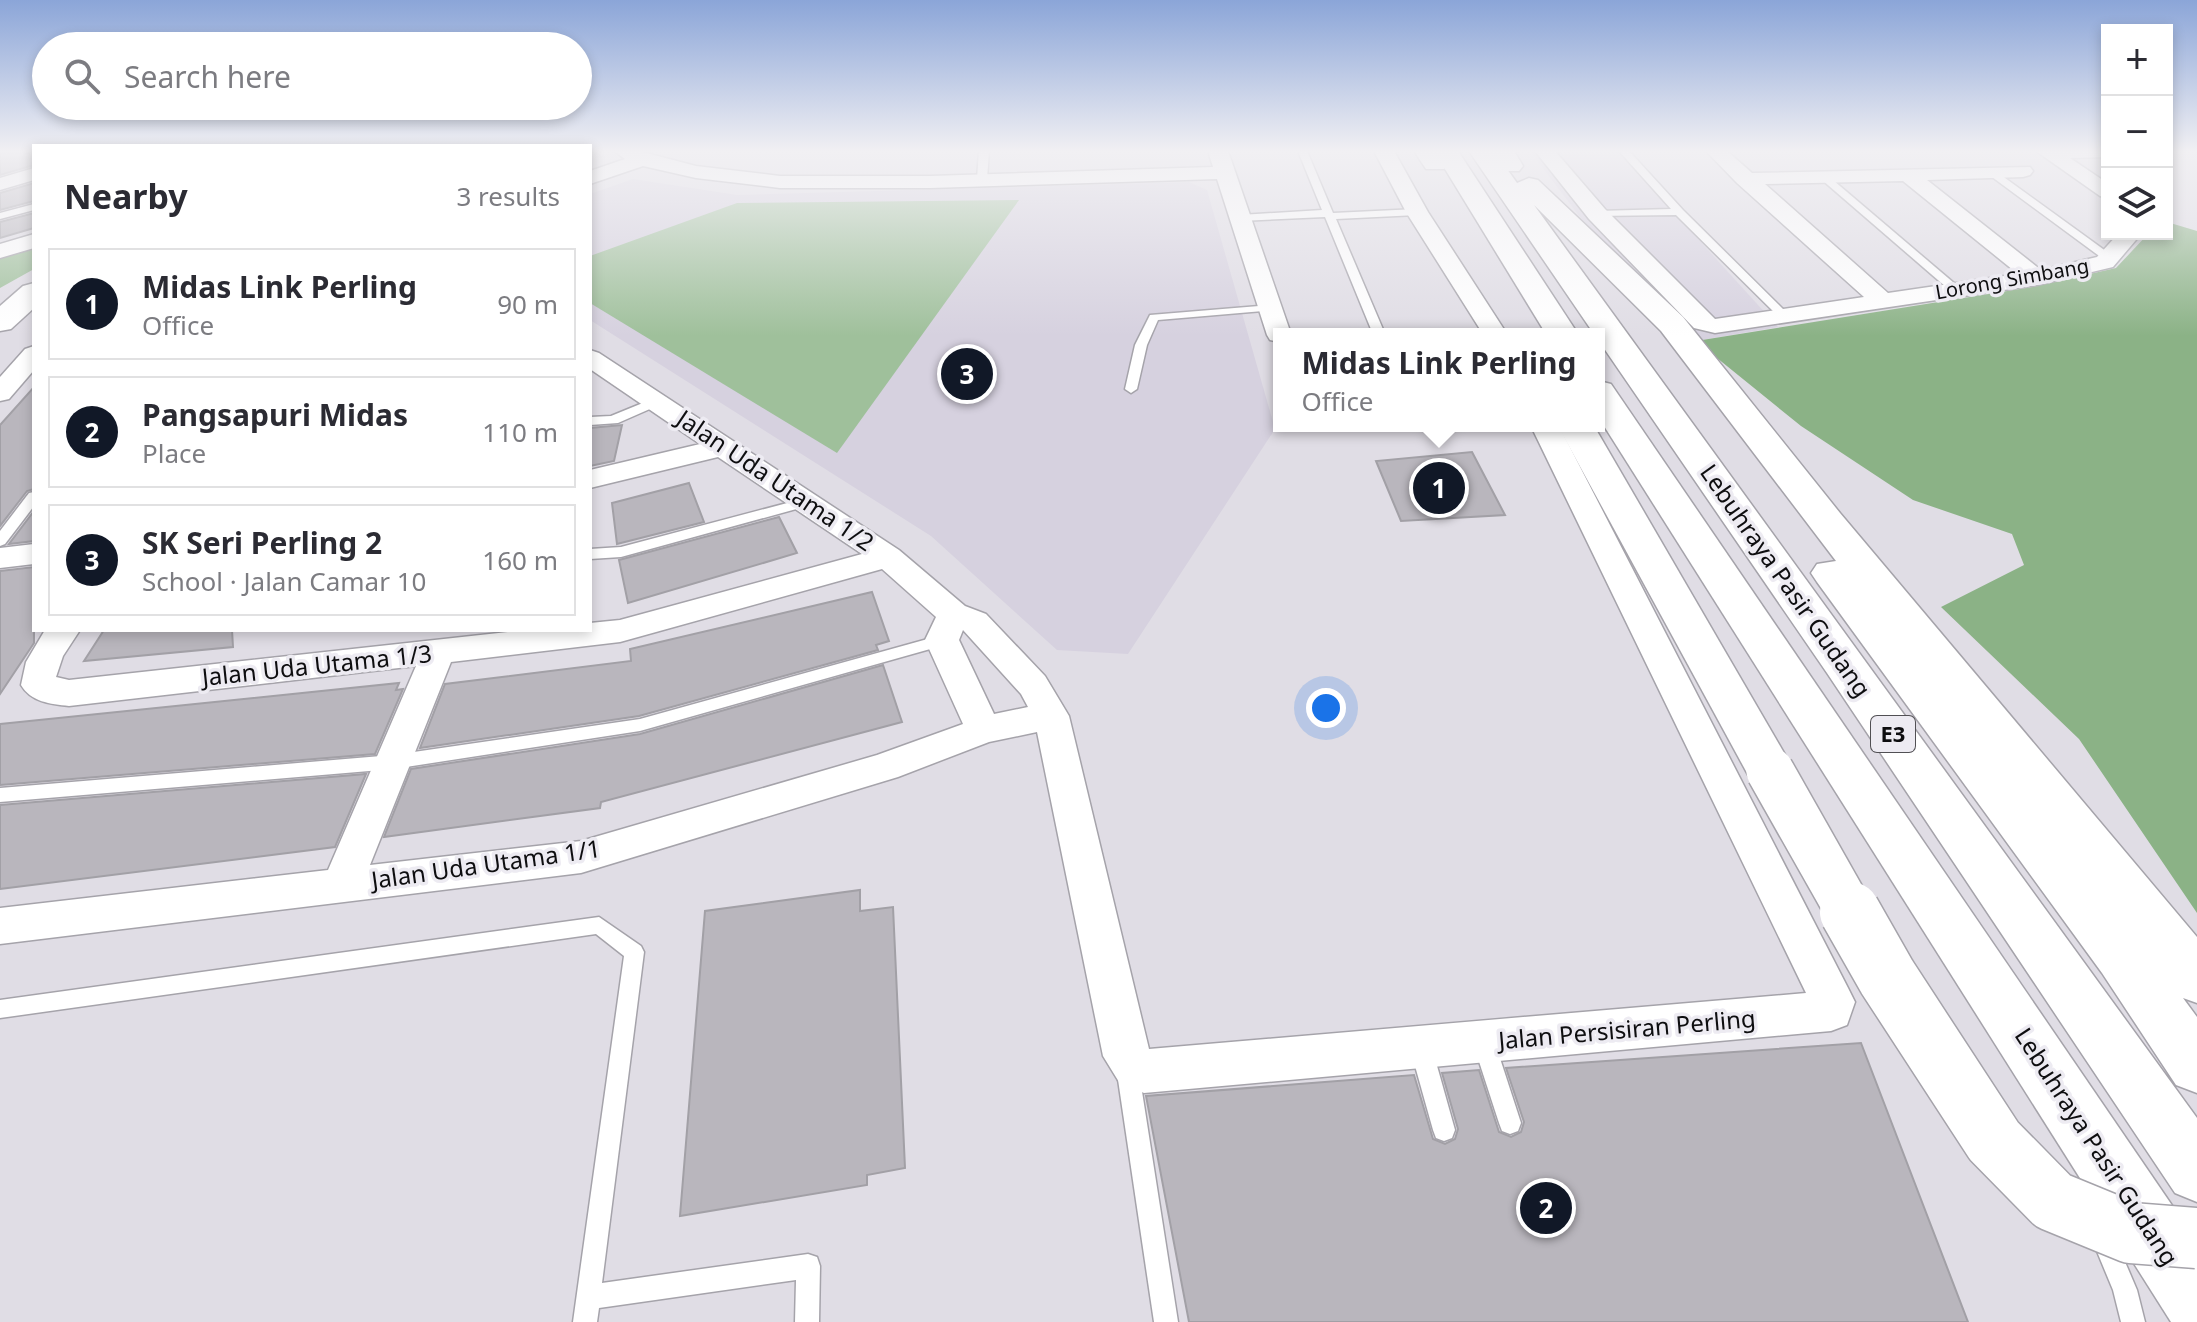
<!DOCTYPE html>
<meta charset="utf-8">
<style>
:root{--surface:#fff;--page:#f7f7f7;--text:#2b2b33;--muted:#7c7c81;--line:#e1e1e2;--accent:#111827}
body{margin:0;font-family:"Noto Sans",sans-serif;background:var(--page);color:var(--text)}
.controls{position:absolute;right:24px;top:24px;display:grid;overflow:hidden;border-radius:0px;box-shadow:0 4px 12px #0003}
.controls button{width:72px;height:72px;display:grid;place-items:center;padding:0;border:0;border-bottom:2px solid var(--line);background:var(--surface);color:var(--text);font:40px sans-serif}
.you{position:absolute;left:1326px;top:708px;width:28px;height:28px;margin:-20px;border:6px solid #fff;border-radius:50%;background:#1a73e8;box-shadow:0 0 0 12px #1a73e833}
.badge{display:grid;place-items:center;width:52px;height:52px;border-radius:50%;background:var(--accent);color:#fff;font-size:26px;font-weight:700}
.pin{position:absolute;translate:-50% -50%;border:4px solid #fff;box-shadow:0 2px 8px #0006}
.popup{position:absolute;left:1273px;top:328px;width:332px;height:104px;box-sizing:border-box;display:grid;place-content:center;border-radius:0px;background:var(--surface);filter:drop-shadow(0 2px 6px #0005);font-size:26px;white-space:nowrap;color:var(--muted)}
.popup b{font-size:30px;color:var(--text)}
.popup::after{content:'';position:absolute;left:50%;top:100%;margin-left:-16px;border:16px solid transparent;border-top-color:var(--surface)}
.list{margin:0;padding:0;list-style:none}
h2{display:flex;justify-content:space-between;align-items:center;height:104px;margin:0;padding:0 32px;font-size:34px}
h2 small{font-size:26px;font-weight:400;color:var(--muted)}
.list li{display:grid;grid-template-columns:52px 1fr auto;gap:24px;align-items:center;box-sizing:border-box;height:112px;margin:0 16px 16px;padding:0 16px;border:2px solid var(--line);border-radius:0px}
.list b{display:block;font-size:30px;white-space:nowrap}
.list p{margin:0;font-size:26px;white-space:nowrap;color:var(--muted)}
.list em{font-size:26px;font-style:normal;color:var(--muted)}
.icon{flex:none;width:44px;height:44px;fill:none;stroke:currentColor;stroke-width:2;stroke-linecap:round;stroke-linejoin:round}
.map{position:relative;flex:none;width:2197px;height:1322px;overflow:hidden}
.search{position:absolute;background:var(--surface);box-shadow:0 4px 12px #0003;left:32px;top:32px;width:560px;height:88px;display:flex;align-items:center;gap:20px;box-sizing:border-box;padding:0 28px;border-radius:44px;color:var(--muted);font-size:30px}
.panel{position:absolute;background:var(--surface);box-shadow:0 4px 12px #0003;left:32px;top:144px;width:560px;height:488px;border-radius:0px}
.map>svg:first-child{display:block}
.built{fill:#d6d1df}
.green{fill:#9fc09b}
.forest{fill:#8bb286}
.building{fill:#b9b6bd;stroke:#a2a0a6;stroke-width:2}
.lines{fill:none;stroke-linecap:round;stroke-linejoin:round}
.lane-casing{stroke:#a5a3aa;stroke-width:3}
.street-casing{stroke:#a5a3aa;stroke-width:3}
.secondary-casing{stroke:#a5a3aa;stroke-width:3}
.highway-casing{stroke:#a5a3aa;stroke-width:3}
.lane{fill:#fff;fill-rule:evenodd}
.street{fill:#fff;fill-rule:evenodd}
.secondary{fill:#fff;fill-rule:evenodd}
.highway{fill:#fff;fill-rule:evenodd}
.highway-bridge-far1-casing{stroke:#a5a3aa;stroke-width:50;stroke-linecap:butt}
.highway-bridge-casing{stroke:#a5a3aa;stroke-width:63;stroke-linecap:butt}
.highway-bridge-far1{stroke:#fff;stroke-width:47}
.highway-bridge{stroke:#fff;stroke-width:60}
.labels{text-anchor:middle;stroke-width:7;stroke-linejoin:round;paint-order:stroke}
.far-street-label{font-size:20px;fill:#0e0e10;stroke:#edebf2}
.shield{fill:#edebf2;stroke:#515054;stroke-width:2}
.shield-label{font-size:22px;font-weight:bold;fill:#0e0e10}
.street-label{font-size:24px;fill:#0e0e10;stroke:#edebf2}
</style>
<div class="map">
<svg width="2197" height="1322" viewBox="0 0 2197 1322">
<rect width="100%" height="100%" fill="#e0dde5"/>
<!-- built -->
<g class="built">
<polygon points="1530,151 1618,151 1778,327 1696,341 1580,217"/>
<polygon points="633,179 737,195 1189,182 1207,190 1275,429 1128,654 1057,650 931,536 590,320 590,194"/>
</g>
<!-- green -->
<g class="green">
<polygon points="1019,200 837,453 590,303 590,256 737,203"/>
<polygon points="34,245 34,269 0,288 0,255"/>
</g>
<!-- forest -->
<polygon class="forest" points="2167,222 2197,231 2197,913 2079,739 1941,607 2024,565 2012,534 1913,500 1801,426 1696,341 2032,287 2116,268 2148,234 2167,234"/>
<!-- building -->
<g class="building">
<polygon points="0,151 34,151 34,165 0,175"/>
<polygon points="34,183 34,201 0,210 0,193"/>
<polygon points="34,213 34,228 0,238 0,222"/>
<polygon points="34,387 34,489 27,491 0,526 0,425"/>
<polygon points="622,425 614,461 590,466 590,428"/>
<polygon points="1472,452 1505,515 1401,521 1376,461"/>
<polygon points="689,483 704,522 617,544 612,503"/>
<polygon points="34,511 34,541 9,544"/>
<polygon points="779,517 797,553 628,603 619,560"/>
<polygon points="34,567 34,643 0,694 0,571"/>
<polygon points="872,592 889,641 876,645 878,650 639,716 420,748 445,684 631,661 630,649"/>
<polygon points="104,630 232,630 233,647 84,661"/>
<polygon points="883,665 902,722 601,802 600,808 384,837 411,769 640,734"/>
<polygon points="399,683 396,690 403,689 375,754 0,785 0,724"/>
<polygon points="366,774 335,847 0,889 0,805"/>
<polygon points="860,890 860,911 893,907 905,1168 867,1175 867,1185 680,1216 705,911"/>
<polygon points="1861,1043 1968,1322 1189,1322 1146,1096 1414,1075 1433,1139 1445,1144 1455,1139 1458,1129 1442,1073 1479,1070 1499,1132 1511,1137 1521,1132 1524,1122 1506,1068"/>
</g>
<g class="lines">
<!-- lane casing -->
<g class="lane-casing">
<g id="lane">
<polygon points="979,151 989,151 987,179 982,182 977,179"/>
<polygon points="1298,151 1307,151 1333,213 1417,209 1422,212 1417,215 1336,219 1385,334 1373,334 1325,217 1240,221 1235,218 1240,215 1322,210"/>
<polygon points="1619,151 1629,151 1683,210 1787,313 1787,317 1779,317 1676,215 1593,216 1593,212 1597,211 1671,209"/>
<polygon points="1988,170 1994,170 2114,257 2114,261 2106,261 1988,174"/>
<polygon points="1821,175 1827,175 1961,289 1961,293 1953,293 1821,179"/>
<polygon points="34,204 34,210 0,219 0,213"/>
<polygon points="1271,305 1277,308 1275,310 1158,320 1147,345 1137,389 1131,393 1125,389 1135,345 1150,315"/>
<polygon points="655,398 661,402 659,405 618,423 590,425 590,417 611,416"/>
<polygon points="34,492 34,506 5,544 0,546 0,531 29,493"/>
<polygon points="806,498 811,499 813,502 811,505 621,557 590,559 590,549 621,547"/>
<polygon points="942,635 950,640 948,644 640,731 393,769 0,802 0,788 393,755 640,719"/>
<polygon points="599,917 641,946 644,952 602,1283 808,1254 817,1257 820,1266 819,1322 795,1322 796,1280 599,1308 597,1322 573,1322 624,956 596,934 0,1018 0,1000"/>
<polygon points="1484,1033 1491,1036 1495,1043 1521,1123 1518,1131 1510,1134 1502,1131 1499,1123 1473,1043 1477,1036"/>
<polygon points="1421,1038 1428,1041 1432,1048 1455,1130 1452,1138 1444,1141 1436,1138 1433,1130 1410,1048 1414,1041"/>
<polygon points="1127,1056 1135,1059 1138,1066 1178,1322 1154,1322 1116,1066 1119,1059"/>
<polygon points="2103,1225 2111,1229 2137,1290 2145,1322 2121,1322 2113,1290 2091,1237 2095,1229"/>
</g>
</g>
<!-- street casing -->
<g class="street-casing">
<g id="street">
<polygon points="614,151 639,151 696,166 780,176 930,176 1213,167 1208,151 1228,151 1291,334 1279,334 1279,342 1270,340 1267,335 1217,179 930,188 780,188 696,178 643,166 590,184 590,171 625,159"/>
<polygon points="1374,151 1394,151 1428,212 1507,334 1483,334 1406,212"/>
<path d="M1535,151H1555L1605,209L1715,319L1864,297L1737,183L1706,151H1727L1752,173L2030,167L2033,171L2030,175L2023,177L1927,180L2041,270L2097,257L2118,234H2141L2113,267L2037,285L1715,333L1694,328L1589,219ZM1903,181L2018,274L1888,293L1765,184Z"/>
<polygon points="2036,151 2107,151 2106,157 2070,158 2107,183 2107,198 2100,196"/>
<polygon points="34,168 34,180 0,190 0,178"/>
<polygon points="34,234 34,248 0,258 0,244"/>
<polygon points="34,346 34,370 9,399 0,401 0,377 25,349"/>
<path d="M590,350L599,353L899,550L965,606L986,614L1045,676L1069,716L1149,1049L1806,993L1531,426H1559L1848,988L1855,1002L1847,1025L1831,1031L1144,1093L1119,1082L1103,1056L1037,732L989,742L898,777L581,873L0,944V908L328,870L416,666L69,706C50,704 31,702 21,685L26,662L45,630H80L63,656L56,677L69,680L525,630H590V623L620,620L862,554L718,457L590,488V470L700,444L590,369ZM882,569L936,617L925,640L963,724L877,755L581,841L370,865L451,662L620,642ZM963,630L1021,694L1028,707L994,714L959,640Z"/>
<polygon points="34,544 34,564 0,568 0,548"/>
</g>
</g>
<!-- secondary casing -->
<g class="secondary-casing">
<g id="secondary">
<polygon points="1414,151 1439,151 1448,164 1444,169 1426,169"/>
<polygon points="1490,151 1514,151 1523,166 1519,171 1501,171"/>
<polygon points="34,283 34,308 11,329 0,331 0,306 23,286"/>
</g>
</g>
<!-- highway casing -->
<g class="highway-casing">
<g id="highway">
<polygon points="1434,151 1458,151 1578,334 1546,334"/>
<polygon points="1469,151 1494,151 1517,183 1529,178 1538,180 1683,317 1840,513 2197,937 2197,1003 2183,998 2197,1017 2197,1093 2176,1085 2102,973 1817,582 1811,573 1817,564 1836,561 1661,331 1534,205 2197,1118 2197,1202 2175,1193 1827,673 1599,341 1599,334 1594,334"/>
<polygon points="1599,381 1611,384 2197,1242 2197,1322 2171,1322 1599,418"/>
<polygon points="1558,426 1594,426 1787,758 1794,771 1787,784 1770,790 1753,784"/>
</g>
</g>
<!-- lane -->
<use href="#lane" class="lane"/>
<!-- street -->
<use href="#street" class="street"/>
<!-- secondary -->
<use href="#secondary" class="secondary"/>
<!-- highway -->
<use href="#highway" class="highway"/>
<!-- highway-bridge-far1 casing -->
<g class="highway-bridge-far1-casing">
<polyline id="highway-bridge-far1" points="1770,771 1851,914"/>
</g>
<!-- highway-bridge casing -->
<g class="highway-bridge-casing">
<polyline id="highway-bridge" points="1850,912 1887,977 1994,1141 2053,1201 2131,1233 2197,1238"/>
</g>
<!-- highway-bridge-far1 -->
<use href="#highway-bridge-far1" class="highway-bridge-far1"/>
<!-- highway-bridge -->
<use href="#highway-bridge" class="highway-bridge"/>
</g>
<!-- sky -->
<linearGradient id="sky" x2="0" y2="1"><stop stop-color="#8ba5d8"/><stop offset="0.45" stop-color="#f1f0f3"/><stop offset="1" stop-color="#f1f0f3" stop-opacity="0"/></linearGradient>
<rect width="2197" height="336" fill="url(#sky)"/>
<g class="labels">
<!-- far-street labels -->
<g class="far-street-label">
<text transform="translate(2012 279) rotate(-10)" y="7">Lorong Simbang</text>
</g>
<!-- shield labels -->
<rect class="shield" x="1871" y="716" width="44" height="36" rx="6"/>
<g class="shield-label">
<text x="1893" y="742">E3</text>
</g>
<!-- street labels -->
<g class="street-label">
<text transform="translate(775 481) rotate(34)" y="8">Jalan Uda Utama 1/2</text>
<text transform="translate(1785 581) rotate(55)" y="8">Lebuhraya Pasir Gudang</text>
<text transform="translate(317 666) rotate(-6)" y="8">Jalan Uda Utama 1/3</text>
<text transform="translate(486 865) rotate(-8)" y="8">Jalan Uda Utama 1/1</text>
<text transform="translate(1627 1030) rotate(-5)" y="8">Jalan Persisiran Perling</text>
<text transform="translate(2096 1147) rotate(57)" y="8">Lebuhraya Pasir Gudang</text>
</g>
</g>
</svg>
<div class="controls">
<button>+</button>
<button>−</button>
<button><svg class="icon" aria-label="layers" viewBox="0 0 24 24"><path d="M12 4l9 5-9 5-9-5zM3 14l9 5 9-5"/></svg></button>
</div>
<div class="you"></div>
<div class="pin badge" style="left:1439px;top:488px">1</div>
<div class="popup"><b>Midas Link Perling</b>Office</div>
<div class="pin badge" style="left:1546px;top:1208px">2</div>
<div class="pin badge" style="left:967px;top:374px">3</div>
<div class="search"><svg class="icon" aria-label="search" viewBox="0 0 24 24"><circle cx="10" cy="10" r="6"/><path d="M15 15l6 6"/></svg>Search here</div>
<section class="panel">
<h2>Nearby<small>3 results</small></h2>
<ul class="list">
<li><span class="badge">1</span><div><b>Midas Link Perling</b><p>Office</p></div><em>90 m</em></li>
<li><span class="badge">2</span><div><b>Pangsapuri Midas</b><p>Place</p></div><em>110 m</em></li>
<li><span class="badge">3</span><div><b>SK Seri Perling 2</b><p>School · Jalan Camar 10</p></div><em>160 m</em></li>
</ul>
</section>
</div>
